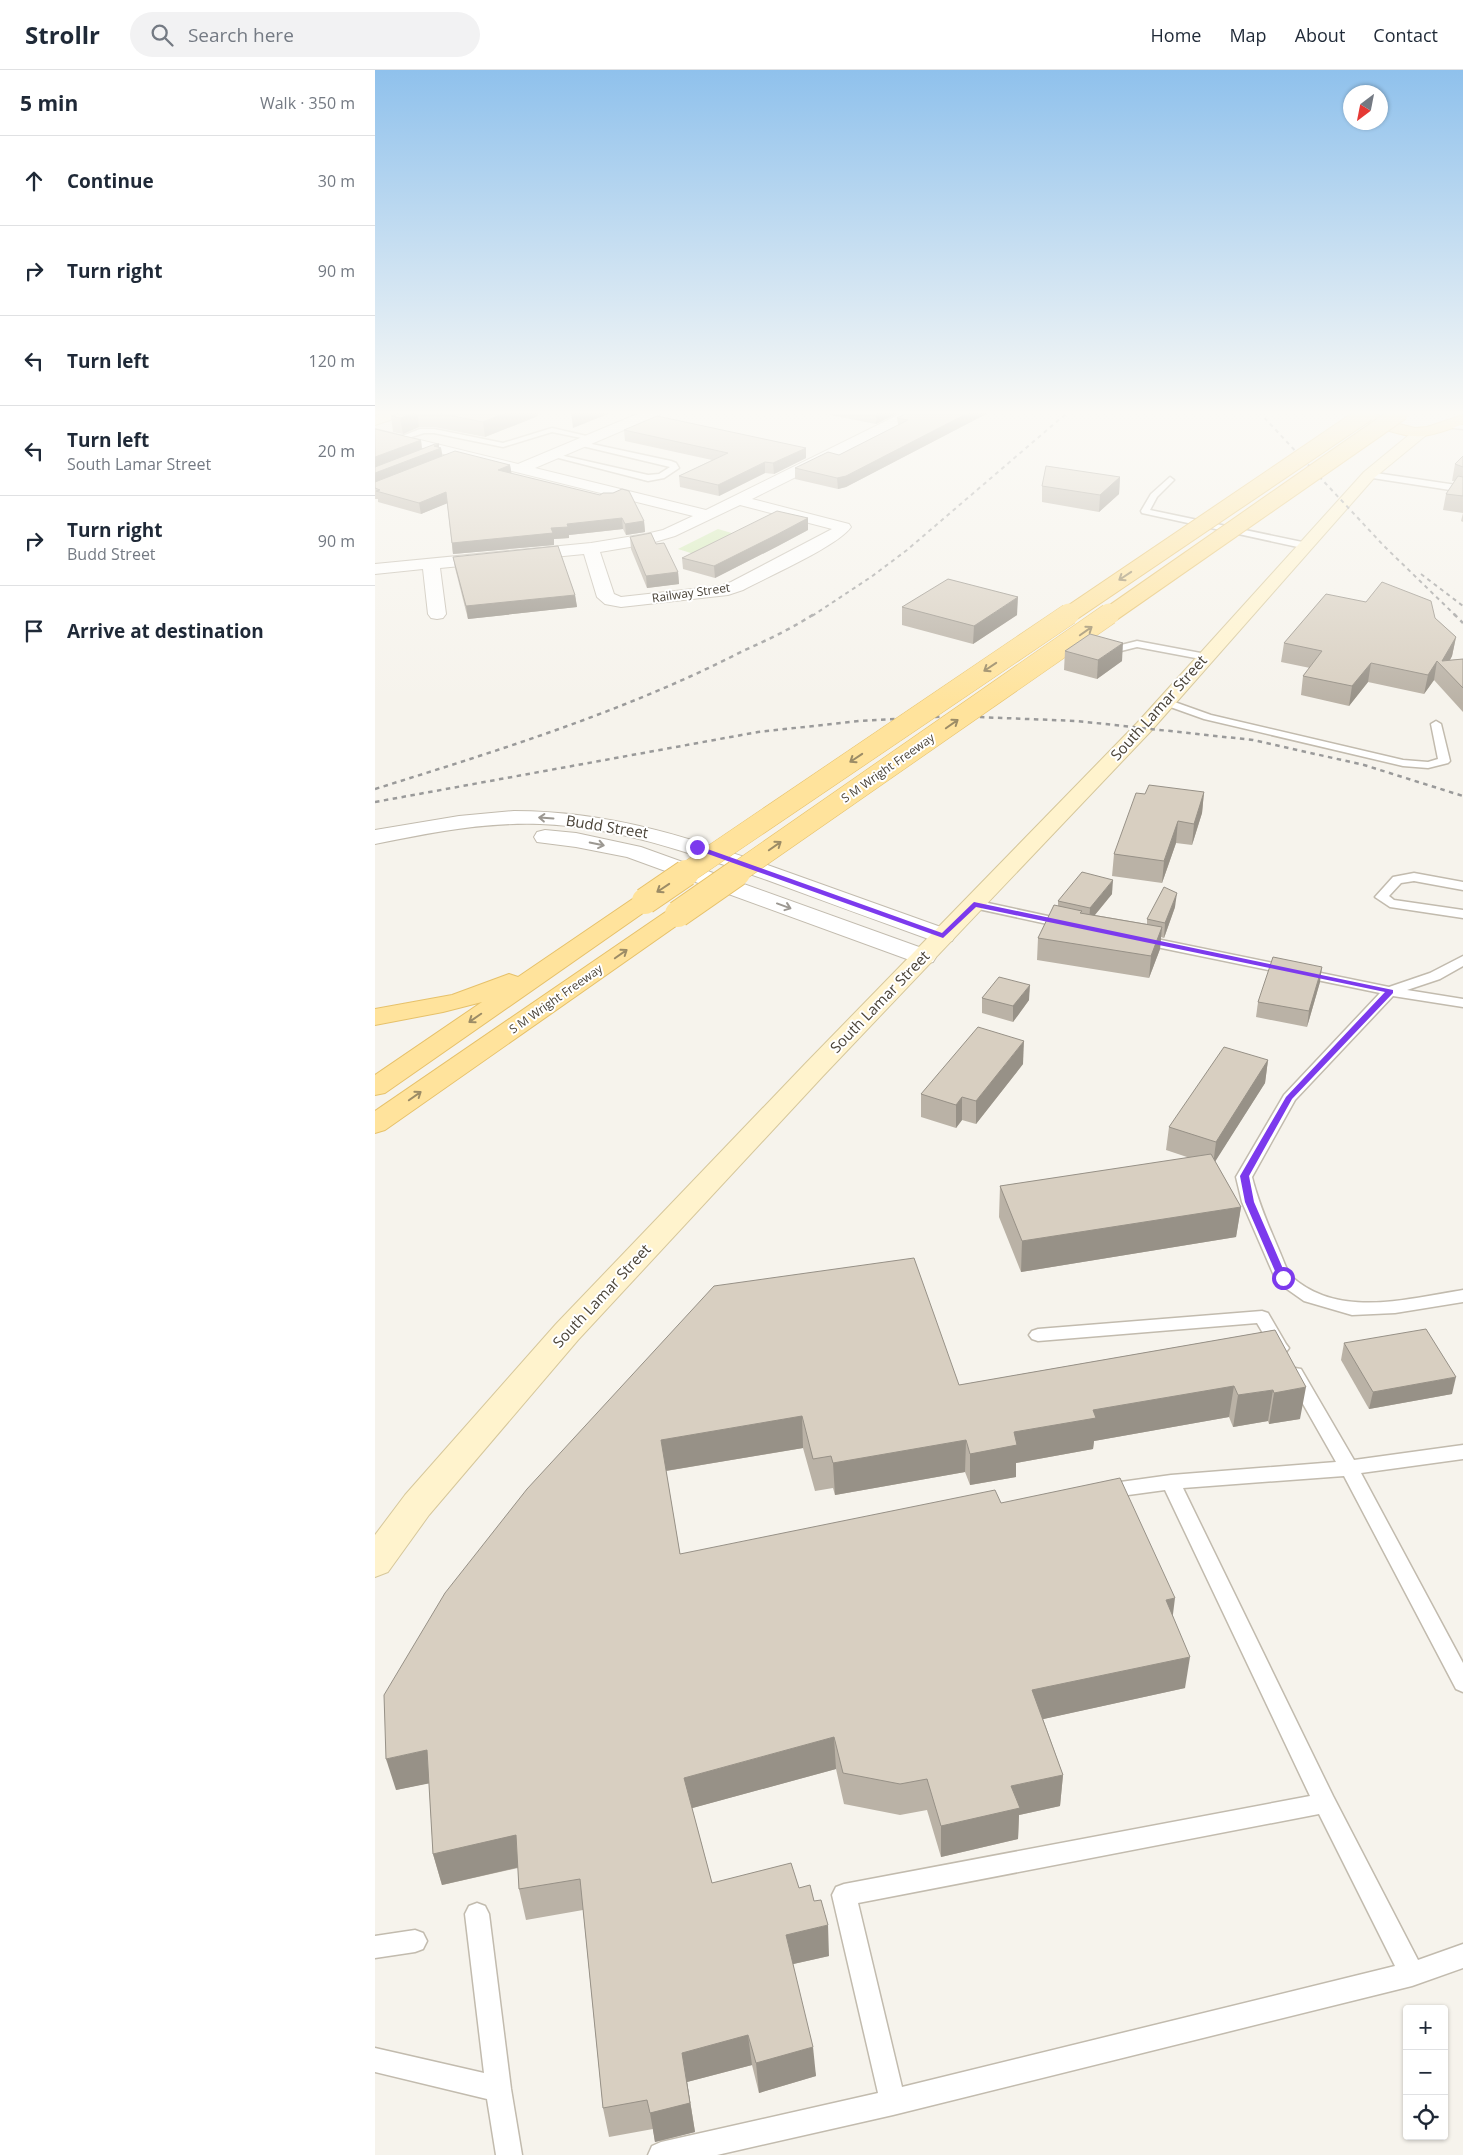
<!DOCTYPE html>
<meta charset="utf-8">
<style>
:root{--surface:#fff;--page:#f2f2f3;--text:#1f2937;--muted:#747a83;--line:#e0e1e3}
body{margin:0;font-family:"Open Sans",sans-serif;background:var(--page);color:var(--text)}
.controls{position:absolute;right:15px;bottom:15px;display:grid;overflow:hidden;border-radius:5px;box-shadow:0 1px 4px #0004}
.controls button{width:45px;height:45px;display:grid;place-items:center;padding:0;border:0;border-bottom:1px solid var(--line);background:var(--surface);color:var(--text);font:25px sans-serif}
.compass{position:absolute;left:968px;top:15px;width:45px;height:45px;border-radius:50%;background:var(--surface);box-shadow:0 1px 4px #0004;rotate:212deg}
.stop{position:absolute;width:15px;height:15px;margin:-11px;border:4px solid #7c3aed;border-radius:50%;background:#fff}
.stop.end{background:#7c3aed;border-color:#fff;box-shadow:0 1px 5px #0008}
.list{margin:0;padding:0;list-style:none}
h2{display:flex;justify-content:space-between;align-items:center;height:65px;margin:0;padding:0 20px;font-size:21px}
h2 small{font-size:16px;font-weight:400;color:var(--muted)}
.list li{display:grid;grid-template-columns:32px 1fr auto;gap:15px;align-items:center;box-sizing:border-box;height:90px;padding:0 20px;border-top:1px solid var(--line)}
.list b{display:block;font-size:19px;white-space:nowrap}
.list p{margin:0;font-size:16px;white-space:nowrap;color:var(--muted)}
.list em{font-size:16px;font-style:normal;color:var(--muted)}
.icon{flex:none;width:28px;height:28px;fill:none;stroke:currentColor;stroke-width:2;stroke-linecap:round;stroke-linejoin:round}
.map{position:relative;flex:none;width:1088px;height:2085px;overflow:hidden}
header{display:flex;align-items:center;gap:30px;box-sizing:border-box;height:70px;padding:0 25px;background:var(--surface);border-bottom:1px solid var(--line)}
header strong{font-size:24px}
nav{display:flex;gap:28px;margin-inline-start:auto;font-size:18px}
.search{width:350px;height:45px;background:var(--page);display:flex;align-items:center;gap:12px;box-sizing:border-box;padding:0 18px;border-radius:28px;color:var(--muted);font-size:19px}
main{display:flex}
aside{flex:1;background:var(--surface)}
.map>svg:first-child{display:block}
.green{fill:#d2eab5}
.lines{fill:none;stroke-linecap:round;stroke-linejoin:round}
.lane-casing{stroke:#c2bbae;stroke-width:3}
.street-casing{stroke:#c2bbae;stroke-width:2}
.secondary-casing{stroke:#d6c79b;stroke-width:2}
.primary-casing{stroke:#e6c16a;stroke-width:2}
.lane{fill:#fff;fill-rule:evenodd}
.street{fill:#fff;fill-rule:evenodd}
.secondary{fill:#fff3cd;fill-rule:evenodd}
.primary{fill:#ffe39c;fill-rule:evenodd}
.rail-far1{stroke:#9a9a9a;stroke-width:2;stroke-dasharray:4 4;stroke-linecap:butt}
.rail{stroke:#9a9a9a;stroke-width:2.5;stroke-dasharray:4.5 4.5;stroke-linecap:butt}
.primary-bridge-far2-casing{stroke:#e6c16a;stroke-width:18;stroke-linecap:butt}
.primary-bridge-far1-casing{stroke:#e6c16a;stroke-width:22;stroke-linecap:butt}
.primary-bridge-casing{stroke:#e6c16a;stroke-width:28;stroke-linecap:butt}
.primary-bridge-far2{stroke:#ffe39c;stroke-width:16}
.primary-bridge-far1{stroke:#ffe39c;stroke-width:21}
.primary-bridge{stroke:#ffe39c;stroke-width:26}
.wall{fill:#bab2a6}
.shaded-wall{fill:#979187}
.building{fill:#d8cfc1;stroke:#979187}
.oneway{stroke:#9c8c66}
.oneway2{stroke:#9c9892}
.route{fill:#7c3aed}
.labels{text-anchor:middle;stroke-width:4;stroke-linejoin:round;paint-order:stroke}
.far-street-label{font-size:12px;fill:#4b4439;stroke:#fff}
.street-label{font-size:15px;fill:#4b4439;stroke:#fff}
</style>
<header>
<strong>Strollr</strong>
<div class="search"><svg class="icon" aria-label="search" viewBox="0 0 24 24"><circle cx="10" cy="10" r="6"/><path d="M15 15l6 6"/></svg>Search here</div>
<nav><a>Home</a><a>Map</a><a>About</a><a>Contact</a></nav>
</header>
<main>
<aside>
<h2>5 min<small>Walk · 350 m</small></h2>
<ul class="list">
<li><svg class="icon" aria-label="ahead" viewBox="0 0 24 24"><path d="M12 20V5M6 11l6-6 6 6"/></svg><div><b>Continue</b></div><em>30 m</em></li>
<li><svg class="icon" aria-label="right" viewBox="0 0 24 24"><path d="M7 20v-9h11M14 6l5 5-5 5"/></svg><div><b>Turn right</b></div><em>90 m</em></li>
<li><svg class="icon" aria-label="left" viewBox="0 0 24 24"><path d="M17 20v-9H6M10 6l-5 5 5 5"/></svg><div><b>Turn left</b></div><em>120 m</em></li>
<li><svg class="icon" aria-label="left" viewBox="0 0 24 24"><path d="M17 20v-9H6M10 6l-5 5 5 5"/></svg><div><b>Turn left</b><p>South Lamar Street</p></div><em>20 m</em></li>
<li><svg class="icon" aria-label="right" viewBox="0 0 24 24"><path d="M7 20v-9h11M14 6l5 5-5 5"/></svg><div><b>Turn right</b><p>Budd Street</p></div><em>90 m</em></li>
<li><svg class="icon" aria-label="arrive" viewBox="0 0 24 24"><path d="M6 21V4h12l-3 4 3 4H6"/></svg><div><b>Arrive at destination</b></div></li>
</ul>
</aside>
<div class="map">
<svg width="1088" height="2085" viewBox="0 0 1088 2085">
<rect width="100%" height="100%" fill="#f6f3ec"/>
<!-- green -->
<polygon class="green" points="343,459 360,464 319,484 303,479"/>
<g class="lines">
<!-- lane casing -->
<g class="lane-casing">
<g id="lane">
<polygon points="1068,353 1088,355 1088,359 1068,357"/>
<polygon points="177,358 220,368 216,370 177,362 128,377 59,363 49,363 24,371 20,369 45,359 59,359 128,373"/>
<polygon points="203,371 296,391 301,393 304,398 289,408 273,411 172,385 176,383 273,405 284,404 295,397 203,375"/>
<polygon points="994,402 1088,416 1088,422 991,407 991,403"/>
<polygon points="795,407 799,410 782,427 775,440 932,473 937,476 932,479 767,443 766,441 776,424"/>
<polygon points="762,571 831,584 836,587 831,590 762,577 730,585 725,582 726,580"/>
<polygon points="791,629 836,645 1028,690 1053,692 1063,689 1056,654 1061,651 1066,654 1075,691 1073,693 1053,698 1028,696 829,649 787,634 786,632 787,630"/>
<polygon points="1039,803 1088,812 1088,820 1039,811 1026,813 1014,826 1019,830 1088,840 1088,848 1015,837 1000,827 1018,807"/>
<polygon points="599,830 691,850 698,854 691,858 594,837 593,834"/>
<path d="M767,866L1014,917L1055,903L1088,886V896L1065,909L1032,920L1088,929V937L1018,926L920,1030L877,1107C884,1135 895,1159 906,1185C909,1192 912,1201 916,1206C963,1249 1032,1229 1088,1220V1232L1020,1243L977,1245L929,1231L902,1212L900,1208L867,1132L861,1107L909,1025L1005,923L762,873L760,870L762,867Z"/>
<polygon points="887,1241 893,1243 911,1274 914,1278 911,1282 905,1284 899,1282 882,1253 663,1271 657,1269 654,1265 657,1261 663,1259"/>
<path d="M920,1298L926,1299L979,1390L1088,1375V1389L986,1403L1088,1593V1622L1081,1619L969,1406L808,1418L958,1726L1043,1890L1088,1874V1898L1037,1916L518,2045L342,2085H273L277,2076L286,2072L503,2023L457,1825L461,1817L469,1814L935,1726L790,1420L731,1428L724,1426L722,1421L724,1416L731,1414L796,1405L961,1392L911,1304L914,1299ZM944,1744L1020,1896L527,2017L483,1833Z"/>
<polygon points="102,1833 110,1836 114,1844 136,2019 147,2085 121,2085 112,2029 0,2002 0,1978 109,2003 90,1844 94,1836"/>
<polygon points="40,1860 48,1863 52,1871 48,1879 40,1882 0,1888 0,1866"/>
</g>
</g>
<!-- street casing -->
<g class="street-casing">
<g id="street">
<path d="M267,342H286L284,345L160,398L331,440L529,342H547L545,345L377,429L474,454L476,457C463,476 392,507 368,520L353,525L246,537L230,534L222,527L209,484L65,498L71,544L68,548L62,549L56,548L53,544L48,499L0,504V494L216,473L271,464L288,460L318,446L0,367V359L143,394ZM365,435L457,459L356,512L345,516L246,527L239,524L225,482L273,474L300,466Z"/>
<path d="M139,741C238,741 323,770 415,803C469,822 523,842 577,861L580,866L577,871L568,873L559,871C504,851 448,831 392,810C318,784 245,757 165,754C109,752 55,763 0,774V760L84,746Z"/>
<polygon points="170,760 201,763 266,777 558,882 561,887 558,892 549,894 540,892 252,787 201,777 162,772 159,767 162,762"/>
</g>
</g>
<!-- secondary casing -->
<g class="secondary-casing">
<g id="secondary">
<polygon points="12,342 32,342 30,345 0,355 0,346"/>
<polygon points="1045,359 1050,360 1052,363 1050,366 999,408 776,661 448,1006 203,1270 54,1445 13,1502 0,1507 0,1465 30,1425 181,1254 430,994 762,653 989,402 1040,360"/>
</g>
</g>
<!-- primary casing -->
<g class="primary-casing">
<g id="primary">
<path d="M980,342H996L1020,353L1040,358L1052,357L1088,345V354C1075,359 1060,365 1046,366C1030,368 989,355 980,342Z"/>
<polygon points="270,824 278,826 282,831 278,836 10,1023 0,1025 0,1005 107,932 68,942 0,955 0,939 77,925 134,904 143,907 262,826"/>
<polygon points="303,837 311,839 315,844 311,849 10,1060 0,1063 0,1041 295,839"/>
</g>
</g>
<!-- lane -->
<use href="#lane" class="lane"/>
<!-- street -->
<use href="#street" class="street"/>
<!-- secondary -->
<use href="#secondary" class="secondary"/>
<!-- primary -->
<use href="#primary" class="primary"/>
<!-- rail-far1 -->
<g class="rail-far1">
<polyline points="884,342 1009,476 1081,546"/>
<polyline points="1046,504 1088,536"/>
<polyline points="437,546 496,507 532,480 693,342"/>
</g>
<!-- rail -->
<g class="rail">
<polyline points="1079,544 1088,553"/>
<path d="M0,719C125,680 251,641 368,581C392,570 416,559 439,544"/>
<polyline points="0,732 383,662 484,651 578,646 702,651 878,670 989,695 1088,726"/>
</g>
<!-- primary-bridge-far2 casing -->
<g class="primary-bridge-far2-casing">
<g id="primary-bridge-far2">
<polyline points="692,546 992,343"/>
<polyline points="733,546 1026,342"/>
</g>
</g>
<!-- primary-bridge-far1 casing -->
<g class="primary-bridge-far1-casing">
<g id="primary-bridge-far1">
<polyline points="310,804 694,544"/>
<polyline points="360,804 734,544"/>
</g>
</g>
<!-- primary-bridge casing -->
<g class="primary-bridge-casing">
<g id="primary-bridge">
<polyline points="270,831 311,803"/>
<polyline points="303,844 362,803"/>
</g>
</g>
<!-- primary-bridge-far2 -->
<use href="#primary-bridge-far2" class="primary-bridge-far2"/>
<!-- primary-bridge-far1 -->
<use href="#primary-bridge-far1" class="primary-bridge-far1"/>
<!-- primary-bridge -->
<use href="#primary-bridge" class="primary-bridge"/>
</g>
<!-- wall -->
<g class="wall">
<polygon points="27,342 163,342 163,346 110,367 59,357 44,357 28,364 18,362 16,346"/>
<polygon points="455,342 525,342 501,354 455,345"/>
<polygon points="615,342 471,417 463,419 420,409 420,398 464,385 523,355 522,348"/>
<polygon points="0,359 46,370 47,378 66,378 67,386 135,395 136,403 269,451 270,462 251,465 248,459 194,465 194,468 179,469 179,475 78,484 72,433 46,444 3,432 3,429 0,429"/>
<polygon points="249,360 431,378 431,388 399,404 390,403 344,426 305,417 304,406 337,390 250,371"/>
<polygon points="1088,386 1088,452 1086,451 1088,443 1068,440 1071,424 1080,411 1077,411 1080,394"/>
<polygon points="745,407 744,424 724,442 667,432 667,416"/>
<polygon points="433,460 403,476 340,508 308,499 307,488"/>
<polygon points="255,467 281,474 303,502 304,514 272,518 256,479"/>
<polygon points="78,487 200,525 202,537 93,549 80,498"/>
<polygon points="527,537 642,545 598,574 527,555"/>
<polygon points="1060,548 1081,567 1077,586 1075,590 1088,589 1088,642 1059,610 1049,624 993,612 974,636 926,625 928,606 935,598 906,592 909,573"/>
<polygon points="690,581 747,591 722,609 689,600"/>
<polygon points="829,722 827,743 817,775 801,773 787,813 737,806 739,784 770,724"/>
<polygon points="737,824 720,845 772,854 772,849 800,837 789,868 786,867 785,879 774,908 662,890 663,868 683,836 683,831"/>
<polygon points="945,912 932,957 881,947 883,932"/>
<polygon points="607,928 654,930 638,952 607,943"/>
<polygon points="893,990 890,1013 840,1091 866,1137 861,1167 646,1202 624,1147 625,1116 815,1088 791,1080 794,1057"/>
<polygon points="648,994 601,1054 587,1050 581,1058 546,1047 546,1024"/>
<polygon points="339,1216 584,1315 900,1260 925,1349 894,1354 893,1351 858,1357 854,1347 719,1371 718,1379 641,1393 641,1407 595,1415 590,1402 460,1425 458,1418 440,1421 428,1378 291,1401 305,1484 626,1433 798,1546 810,1618 668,1649 688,1705 685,1736 644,1745 643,1769 566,1787 552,1740 525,1745 469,1734 461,1699 317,1738 337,1813 424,1818 454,1886 418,1894 441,2006 384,2023 377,1995 312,2012 320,2062 280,2072 278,2059 234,2067 228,2038 208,1840 151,1850 144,1819 143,1798 67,1815 58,1784 54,1713 21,1720"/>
<polygon points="969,1273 1077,1324 994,1339 966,1290"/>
</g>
<!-- shaded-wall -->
<g class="shaded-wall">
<polygon points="42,342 44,357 28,364 25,348"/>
<polygon points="133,342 163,342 163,346 110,367 108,352"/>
<polygon points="196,342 238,342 198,358"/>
<polygon points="504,342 525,342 501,354 501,343"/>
<polygon points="595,342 615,342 471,417 463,419 462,408"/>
<polygon points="46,370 47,381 0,399 0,387"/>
<polygon points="64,374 64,379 66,378 68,389 0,415 0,403"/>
<polygon points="431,378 431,388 399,404 398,393"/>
<polygon points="390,392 390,403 344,426 343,415"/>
<polygon points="135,395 137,406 123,400"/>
<polygon points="745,407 744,424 724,442 725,425"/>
<polygon points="71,422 73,433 46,444 44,433"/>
<polygon points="247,448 248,459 194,465 194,468 179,469 179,475 78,484 77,473 176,458 192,454"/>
<polygon points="433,448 433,460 403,476 340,508 339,496"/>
<polygon points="269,451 270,462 251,465 250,454"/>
<polygon points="303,502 304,514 272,518 271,506"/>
<polygon points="200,525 202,537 93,549 91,536"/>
<polygon points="643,527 642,545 598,574 599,556"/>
<polygon points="1081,567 1077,586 1070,599 1067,591"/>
<polygon points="748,573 747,591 722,609 723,590"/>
<polygon points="1062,591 1059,610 1049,624 1053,605"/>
<polygon points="996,593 993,612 974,636 977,616"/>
<polygon points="829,722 827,743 817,775 819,754"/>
<polygon points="803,751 801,773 787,813 789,791"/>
<polygon points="738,810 737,824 714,852 715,838"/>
<polygon points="802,823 800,837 789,868 790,853"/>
<polygon points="787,857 785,879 774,908 776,886"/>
<polygon points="947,897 945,912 932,957 934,941"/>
<polygon points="655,915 654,930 638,952 638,936"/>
<polygon points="649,971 648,994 601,1054 601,1031"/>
<polygon points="893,990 890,1013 838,1095 841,1072"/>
<polygon points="587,1027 587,1050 581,1058 581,1035"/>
<polygon points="866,1137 861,1167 646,1202 647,1171"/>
<polygon points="1081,1307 1077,1324 994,1339 998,1322"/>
<polygon points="859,1316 854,1347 719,1371 718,1379 641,1393 641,1407 595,1415 595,1384 639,1362 718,1340"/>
<polygon points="931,1317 925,1349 894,1354 899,1323"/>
<polygon points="898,1320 893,1351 858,1357 863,1325"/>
<polygon points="427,1346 428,1378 290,1401 286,1370"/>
<polygon points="591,1370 590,1402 460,1425 458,1393"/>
<polygon points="800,1528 796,1560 791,1530"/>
<polygon points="815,1587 810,1618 655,1652 657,1620"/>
<polygon points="459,1667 461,1699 314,1739 309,1708"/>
<polygon points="52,1680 61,1712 21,1720 11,1689"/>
<polygon points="688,1705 685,1736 644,1745 643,1769 566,1787 566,1756 636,1716"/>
<polygon points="141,1765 149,1796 67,1815 58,1784"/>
<polygon points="453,1855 454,1886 414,1895 411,1865"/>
<polygon points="373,1965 377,1995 312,2012 320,2062 280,2072 275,2043 307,1983"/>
<polygon points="438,1977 441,2006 384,2023 381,1993"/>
</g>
<!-- building -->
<g class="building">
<polygon points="27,342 41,342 25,348 16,346"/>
<polygon points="58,342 133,342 108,352"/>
<polygon points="534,342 595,342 471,406 462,408 420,398 453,382 464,385 533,350 522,348"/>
<polygon points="282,346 431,378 398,393 390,392 343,415 304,406 353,383 249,360"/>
<polygon points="0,359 46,370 0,387"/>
<polygon points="60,374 64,374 59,376 66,378 0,403 0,397"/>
<polygon points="80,381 135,395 123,400 225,425 228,423 238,423 247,419 254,421 269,451 250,454 247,448 192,454 193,457 176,458 178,463 77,473 71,422 44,433 1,421 5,420 0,418 0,412"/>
<polygon points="1088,386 1088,397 1080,394"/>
<polygon points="671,396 745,407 725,425 667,416"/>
<polygon points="1083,406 1088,407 1088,426 1071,424"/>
<polygon points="402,441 433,448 403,464 339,496 307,488"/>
<polygon points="276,463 281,474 289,473 303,502 271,506 255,467"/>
<polygon points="183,476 200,525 91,536 78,487"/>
<polygon points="573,509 643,527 599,556 527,537"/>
<polygon points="1007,512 1056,531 1060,548 1081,567 1067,591 1088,589 1088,618 1062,591 1053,605 996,593 977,616 928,606 947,581 909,573 951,524 991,532"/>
<polygon points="715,564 748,573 723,590 690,581"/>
<polygon points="774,715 829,722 819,754 803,751 789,791 739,784 761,723 770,724"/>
<polygon points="707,802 738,810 715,838 683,831"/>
<polygon points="789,817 802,823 790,853 772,849"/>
<polygon points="679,835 707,841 705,843 787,857 776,886 663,868"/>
<polygon points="898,887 947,897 934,941 883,932"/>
<polygon points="624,907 655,915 638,936 607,928"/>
<polygon points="603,957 649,971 601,1031 587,1027 581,1035 546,1024"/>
<polygon points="849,977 893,990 841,1072 794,1057"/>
<polygon points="836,1084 866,1137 647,1171 625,1116"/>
<polygon points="539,1188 584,1315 900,1260 931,1317 899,1323 898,1320 863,1325 859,1316 718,1340 721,1348 639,1362 642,1375 595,1384 591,1370 458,1393 456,1386 438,1389 427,1346 286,1370 305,1484 620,1420 626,1433 745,1408 800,1528 791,1530 815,1587 657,1620 688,1705 636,1716 645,1738 566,1756 552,1709 525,1714 468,1703 459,1667 309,1708 337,1813 416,1793 424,1818 435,1815 439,1831 446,1830 453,1855 411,1865 438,1977 381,1993 373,1965 307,1983 315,2033 275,2043 272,2030 228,2038 205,1809 144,1819 141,1765 58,1784 52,1680 11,1689 9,1625 70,1523 152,1419 339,1216"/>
<polygon points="1051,1259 1081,1307 998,1322 969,1273"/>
</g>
<!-- one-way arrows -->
<defs><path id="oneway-shaft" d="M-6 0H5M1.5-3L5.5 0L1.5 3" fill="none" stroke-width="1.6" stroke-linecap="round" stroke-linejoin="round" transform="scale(1.25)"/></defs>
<g class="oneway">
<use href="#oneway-shaft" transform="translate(750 506) rotate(146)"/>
<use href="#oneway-shaft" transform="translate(711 561) rotate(-35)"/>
<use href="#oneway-shaft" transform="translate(615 597) rotate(146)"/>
<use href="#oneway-shaft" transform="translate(577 654) rotate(-35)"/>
<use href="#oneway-shaft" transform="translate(481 688) rotate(146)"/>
<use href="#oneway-shaft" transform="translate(400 776) rotate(-35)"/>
<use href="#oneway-shaft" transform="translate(288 818) rotate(146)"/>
<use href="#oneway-shaft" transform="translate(246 884) rotate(-35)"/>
<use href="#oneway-shaft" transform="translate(100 948) rotate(145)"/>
<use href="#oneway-shaft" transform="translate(40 1026) rotate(-35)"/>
</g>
<g class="oneway2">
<use href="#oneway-shaft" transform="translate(171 748) rotate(-176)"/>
<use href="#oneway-shaft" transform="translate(222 774) rotate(12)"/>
<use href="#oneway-shaft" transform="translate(409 836) rotate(20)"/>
</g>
<!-- sky -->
<linearGradient id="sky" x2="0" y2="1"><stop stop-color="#8fc1ec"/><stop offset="0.54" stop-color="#fbfaf6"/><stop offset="1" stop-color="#fbfaf6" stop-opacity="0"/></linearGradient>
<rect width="1088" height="634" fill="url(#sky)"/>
<!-- route -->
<polygon class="route" points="319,776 324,776 567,863 599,832 1018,920 1018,923 917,1029 874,1106 879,1132 912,1208 911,1210 904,1210 903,1208 870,1132 865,1106 911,1027 1010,922 601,837 568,868 319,779"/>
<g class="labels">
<!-- far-street labels -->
<g class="far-street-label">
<text transform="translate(316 523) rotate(-8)" y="4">Railway Street</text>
<text transform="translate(513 698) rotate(-35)" y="4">S M Wright Freeway</text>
<text transform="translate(181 929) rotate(-35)" y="4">S M Wright Freeway</text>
</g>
<!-- street labels -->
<g class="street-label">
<text transform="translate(784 638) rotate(-48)" y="5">South Lamar Street</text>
<text transform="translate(232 757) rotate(9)" y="5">Budd Street</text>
<text transform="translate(505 932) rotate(-46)" y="5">South Lamar Street</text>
<text transform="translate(227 1226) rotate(-47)" y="5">South Lamar Street</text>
</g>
</g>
</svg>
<div class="controls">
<button>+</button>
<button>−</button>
<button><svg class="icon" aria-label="locate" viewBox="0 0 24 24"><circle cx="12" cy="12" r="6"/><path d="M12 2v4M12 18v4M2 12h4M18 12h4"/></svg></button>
</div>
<svg class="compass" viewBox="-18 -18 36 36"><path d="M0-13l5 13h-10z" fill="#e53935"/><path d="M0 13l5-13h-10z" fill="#747a83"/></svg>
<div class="stop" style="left:908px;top:1208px"></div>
<div class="stop end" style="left:322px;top:777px"></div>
</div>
</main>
